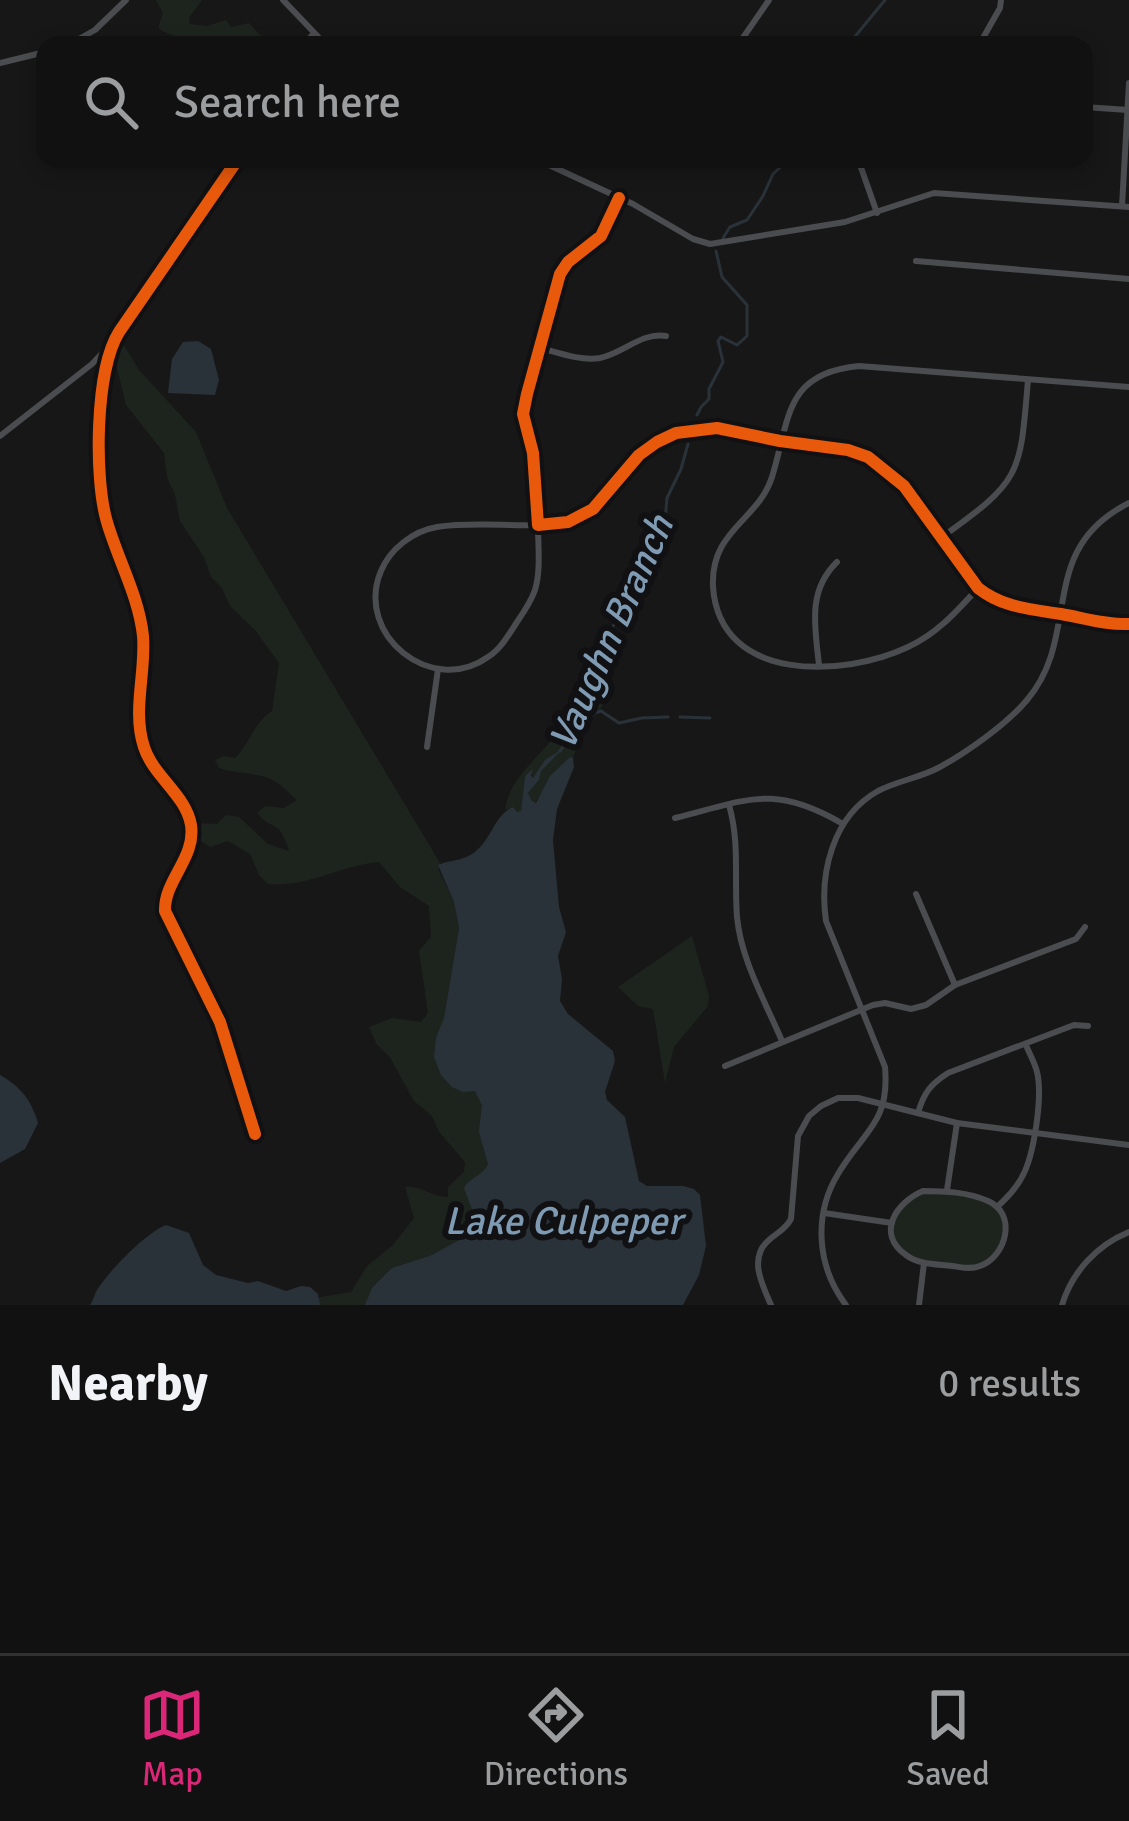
<!DOCTYPE html>
<style>
:root{--surface:#111;--page:#1e1f1f;--text:#f1f3f6;--muted:#9c9d9f;--line:#303131;--accent:#db2777}
body{margin:0;font-family:Signika,sans-serif;background:var(--page);color:var(--text)}
.list{margin:0;padding:0;list-style:none}
h2{display:flex;justify-content:space-between;align-items:center;height:156px;margin:0;padding:0 48px;font-size:51px}
h2 small{font-size:39px;font-weight:400;color:var(--muted)}
.icon{flex:none;width:66px;height:66px;fill:none;stroke:currentColor;stroke-width:2;stroke-linecap:round;stroke-linejoin:round}
.map{position:relative;flex:none;width:1129px;height:1305px;overflow:hidden}
.search{position:absolute;background:var(--surface);box-shadow:0 6px 18px #0003;left:36px;right:36px;top:36px;height:132px;display:flex;align-items:center;gap:30px;box-sizing:border-box;padding:0 42px;border-radius:24px;color:var(--muted);font-size:45px}
.sheet{height:348px;background:var(--surface)}
nav{display:flex;justify-content:space-around;align-items:center;box-sizing:border-box;height:168px;border-top:3px solid var(--line);background:var(--surface);font-size:33px;color:var(--muted)}
nav a{display:grid;justify-items:center;gap:6px}
nav .on{color:var(--accent)}
.map>svg:first-child{display:block}
.green{fill:#1d241e}
.water{fill:#2a3239}
.lines{fill:none;stroke-linecap:round;stroke-linejoin:round}
.stream{stroke:#2a3239;stroke-width:3}
.minor{stroke:#4b4c50;stroke-width:6}
.cycleway-casing{stroke:#111113;stroke-width:20}
.cycleway{stroke:#e8590c;stroke-width:12}
.labels{text-anchor:middle;stroke-width:12;stroke-linejoin:round;paint-order:stroke}
.water-label{font-size:39px;font-style:italic;fill:#7f9bb3;stroke:#111113}
</style>
<div class="map">
<svg width="1129" height="1305" viewBox="0 0 1129 1305">
<rect width="100%" height="100%" fill="#171717"/>
<!-- green -->
<g class="green">
<path d="M156,0H202L189,18L190,24L207,26L226,20L231,27L249,23L262,37C225,38 190,49 158,28L163,13Z"/>
<path d="M117,341L123,344L139,370L196,432L227,508L440,863L438,869L454,902L459,928L444,1018L473,1090L477,1091L482,1104L488,1163L483,1175L480,1221L476,1231L367,1305H318L315,1298L351,1292L367,1266L393,1245L414,1218L405,1187C422,1185 433,1198 448,1197V1187L464,1172L465,1163L460,1156L439,1132L432,1116L414,1101L389,1056L377,1045L369,1027L392,1018L421,1022L428,1013L419,951L431,937L429,906L400,887L379,862C337,866 312,887 268,884L259,875L250,854L228,841L210,847L201,841L197,823L217,824L226,815L239,817L268,844L289,851C279,818 274,833 257,813L265,806L284,808L297,800C289,793 281,784 272,780C256,772 236,774 219,768L215,760L224,756L235,758C250,744 253,723 272,711L279,663L255,630L230,606L222,588L211,577L204,557L180,521L175,495L167,477L164,453L126,405L112,348Z"/>
<path d="M608,644L605,672L608,694L603,705L583,730L573,758L570,757L549,779L548,784L534,804L528,793L539,780L541,771L560,752L545,761L533,778L531,771L525,776L521,812H517L513,807L505,810C509,778 539,758 557,733C577,705 585,668 608,644Z"/>
<polygon points="692,936 709,996 708,1006 674,1047 665,1083 653,1009 638,1006 618,987"/>
<path d="M923,1191C941,1191 955,1193 971,1197C1002,1204 1006,1215 1004,1246L982,1266C963,1265 940,1267 922,1262C897,1256 883,1230 899,1209C905,1201 915,1196 923,1191Z"/>
</g>
<!-- water -->
<g class="water">
<polygon points="198,341 211,349 219,380 215,395 168,393 172,359 183,342"/>
<path d="M564,748L541,771L539,780L528,793L532,801L536,803L550,776L570,757L573,758L574,767L557,809L553,840L559,907L566,932L558,956L562,979L560,1001L568,1014L613,1051L615,1061L605,1092L607,1100L625,1117L639,1181L647,1186H683L694,1189L700,1195L706,1246L699,1275L683,1305H365L372,1288L392,1268L430,1256L463,1238L478,1225L464,1188C470,1177 483,1176 488,1164L479,1132L482,1105L475,1091L463,1092L452,1087L441,1075L434,1057L436,1038L444,1018L459,928L454,902L438,865C455,858 466,863 482,845C493,832 497,814 513,807L517,812L521,811L525,776L533,769L531,775L533,778L545,760Z"/>
<path d="M0,1075C21,1087 31,1100 38,1123L25,1149L0,1163Z"/>
<path d="M166,1225L189,1233L203,1265L216,1275L248,1283L258,1281L286,1291L301,1286L310,1287L318,1294L320,1305H90C94,1299 95,1292 99,1287C112,1268 146,1233 166,1225Z"/>
</g>
<g class="lines">
<!-- stream -->
<g class="stream">
<polyline points="848,45 885,0"/>
<polyline points="723,238 730,227 747,220 763,196 773,174 789,159"/>
<polyline points="697,415 701,407 709,399 709,389 723,362 718,341 721,337 737,345 747,336 747,305 722,277 716,251"/>
<polyline points="680,717 710,718"/>
<polyline points="575,718 601,711 619,723 642,718 668,717"/>
<path d="M560,751C567,743 597,677 598,666C599,659 599,652 601,645L638,587L643,569L655,546L656,534L665,520L667,498L681,469L688,444"/>
</g>
<!-- minor -->
<g class="minor">
<polyline points="283,0 326,45"/>
<polyline points="68,45 95,30 126,0"/>
<polyline points="304,45 314,33"/>
<polyline points="738,45 769,0"/>
<polyline points="979,45 1000,8 1001,0"/>
<polyline points="0,63 45,52"/>
<polyline points="1084,107 1128,110"/>
<path d="M238,159L119,332C95,370 94,479 107,522C118,560 139,597 143,636C146,673 132,711 144,747C153,776 186,795 191,825C196,858 164,880 165,911L220,1022L255,1134"/>
<polyline points="536,159 633,204 693,239 710,244 845,222 934,193 1129,207"/>
<polyline points="858,159 877,213"/>
<path d="M619,198L601,236L568,262L560,274L527,394L523,414L533,453L538,525L568,522L593,509L639,455L657,442L676,433L717,428L780,441L848,450L868,457L904,486L978,588C1003,608 1031,609 1061,614C1084,618 1106,625 1129,624"/>
<polyline points="1122,206 1129,83"/>
<polyline points="916,261 1129,279"/>
<path d="M540,348C559,353 580,361 600,358C624,353 641,332 666,336"/>
<polyline points="0,436 92,364 108,347"/>
<path d="M538,525C538,546 541,570 535,590C531,601 524,612 517,622C509,634 501,649 488,657C432,697 354,635 381,571C390,549 413,531 437,527C469,522 505,526 538,525Z"/>
<path d="M942,537C1022,480 1020,475 1028,380"/>
<path d="M978,588C957,611 937,634 908,647C845,677 720,684 713,587C710,530 758,521 772,477C790,419 784,373 859,366L1129,387"/>
<path d="M819,665C815,627 807,591 837,562"/>
<polyline points="427,747 438,669"/>
<path d="M729,805C740,843 734,879 737,917C741,960 765,1001 782,1041"/>
<path d="M675,818C748,800 773,783 843,824"/>
<polyline points="916,894 955,985"/>
<polyline points="725,1066 873,1005 885,1003 911,1009 926,1005 955,985 1076,939 1085,927"/>
<path d="M918,1113C924,1092 931,1084 948,1073L1074,1025L1088,1026"/>
<polyline points="947,1190 957,1123"/>
<path d="M923,1191C945,1191 968,1192 988,1201C1018,1214 1006,1257 980,1266C970,1270 961,1267 952,1266C937,1264 919,1265 906,1255C875,1233 897,1202 923,1191Z"/>
<path d="M997,1207C1007,1198 1016,1189 1022,1177C1034,1156 1043,1096 1037,1072C1035,1063 1029,1053 1026,1045"/>
<polyline points="824,1213 892,1223"/>
<path d="M771,1305C762,1284 748,1258 769,1240C778,1232 785,1230 791,1219L798,1136L809,1116L821,1106L838,1098H858L957,1123L1129,1145"/>
<path d="M846,1305C817,1267 813,1215 838,1174C863,1131 890,1124 885,1067L826,921C819,873 833,816 878,791C897,781 919,778 938,768C966,753 1007,724 1027,700C1083,634 1035,550 1129,503"/>
<polyline points="919,1305 924,1263"/>
<path d="M1062,1305C1072,1272 1097,1245 1129,1232"/>
</g>
<!-- cycleway casing -->
<g class="cycleway-casing">
<g id="cycleway">
<path d="M238,159L119,332C95,370 94,479 107,522C118,560 139,597 143,636C146,673 132,711 144,747C153,776 186,795 191,825C196,858 164,880 165,911L220,1022L255,1134"/>
<path d="M619,198L601,236L568,262L560,274L527,394L523,414L533,453L538,525L568,522L593,509L639,455L657,442L676,433L717,428L780,441L848,450L868,457L904,486L978,588C1003,608 1031,609 1061,614C1084,618 1106,625 1129,624"/>
</g>
</g>
<!-- cycleway -->
<use href="#cycleway" class="cycleway"/>
</g>
<g class="labels">
<!-- water labels -->
<g class="water-label">
<text transform="translate(610 632) rotate(-66)" y="14">Vaughn Branch</text>
<text x="563" y="1234">Lake Culpeper</text>
</g>
</g>
</svg>
<div class="search"><svg class="icon" aria-label="search" viewBox="0 0 24 24"><circle cx="10" cy="10" r="6"/><path d="M15 15l6 6"/></svg>Search here</div>
</div>
<section class="sheet">
<h2>Nearby<small>0 results</small></h2>
<ul class="list">
</ul>
</section>
<nav>
<a class="on"><svg class="icon" aria-label="map" viewBox="0 0 24 24"><path d="M3 6l6-2 6 2 6-2v14l-6 2-6-2-6 2zM9 4v14M15 6v14"/></svg>Map</a>
<a><svg class="icon" aria-label="directions" viewBox="0 0 24 24"><path d="M12 3l9 9-9 9-9-9zM9 14v-3h6M13 9l2 2-2 2"/></svg>Directions</a>
<a><svg class="icon" aria-label="saved" viewBox="0 0 24 24"><path d="M7 4h10v16l-5-4-5 4z"/></svg>Saved</a>
</nav>
